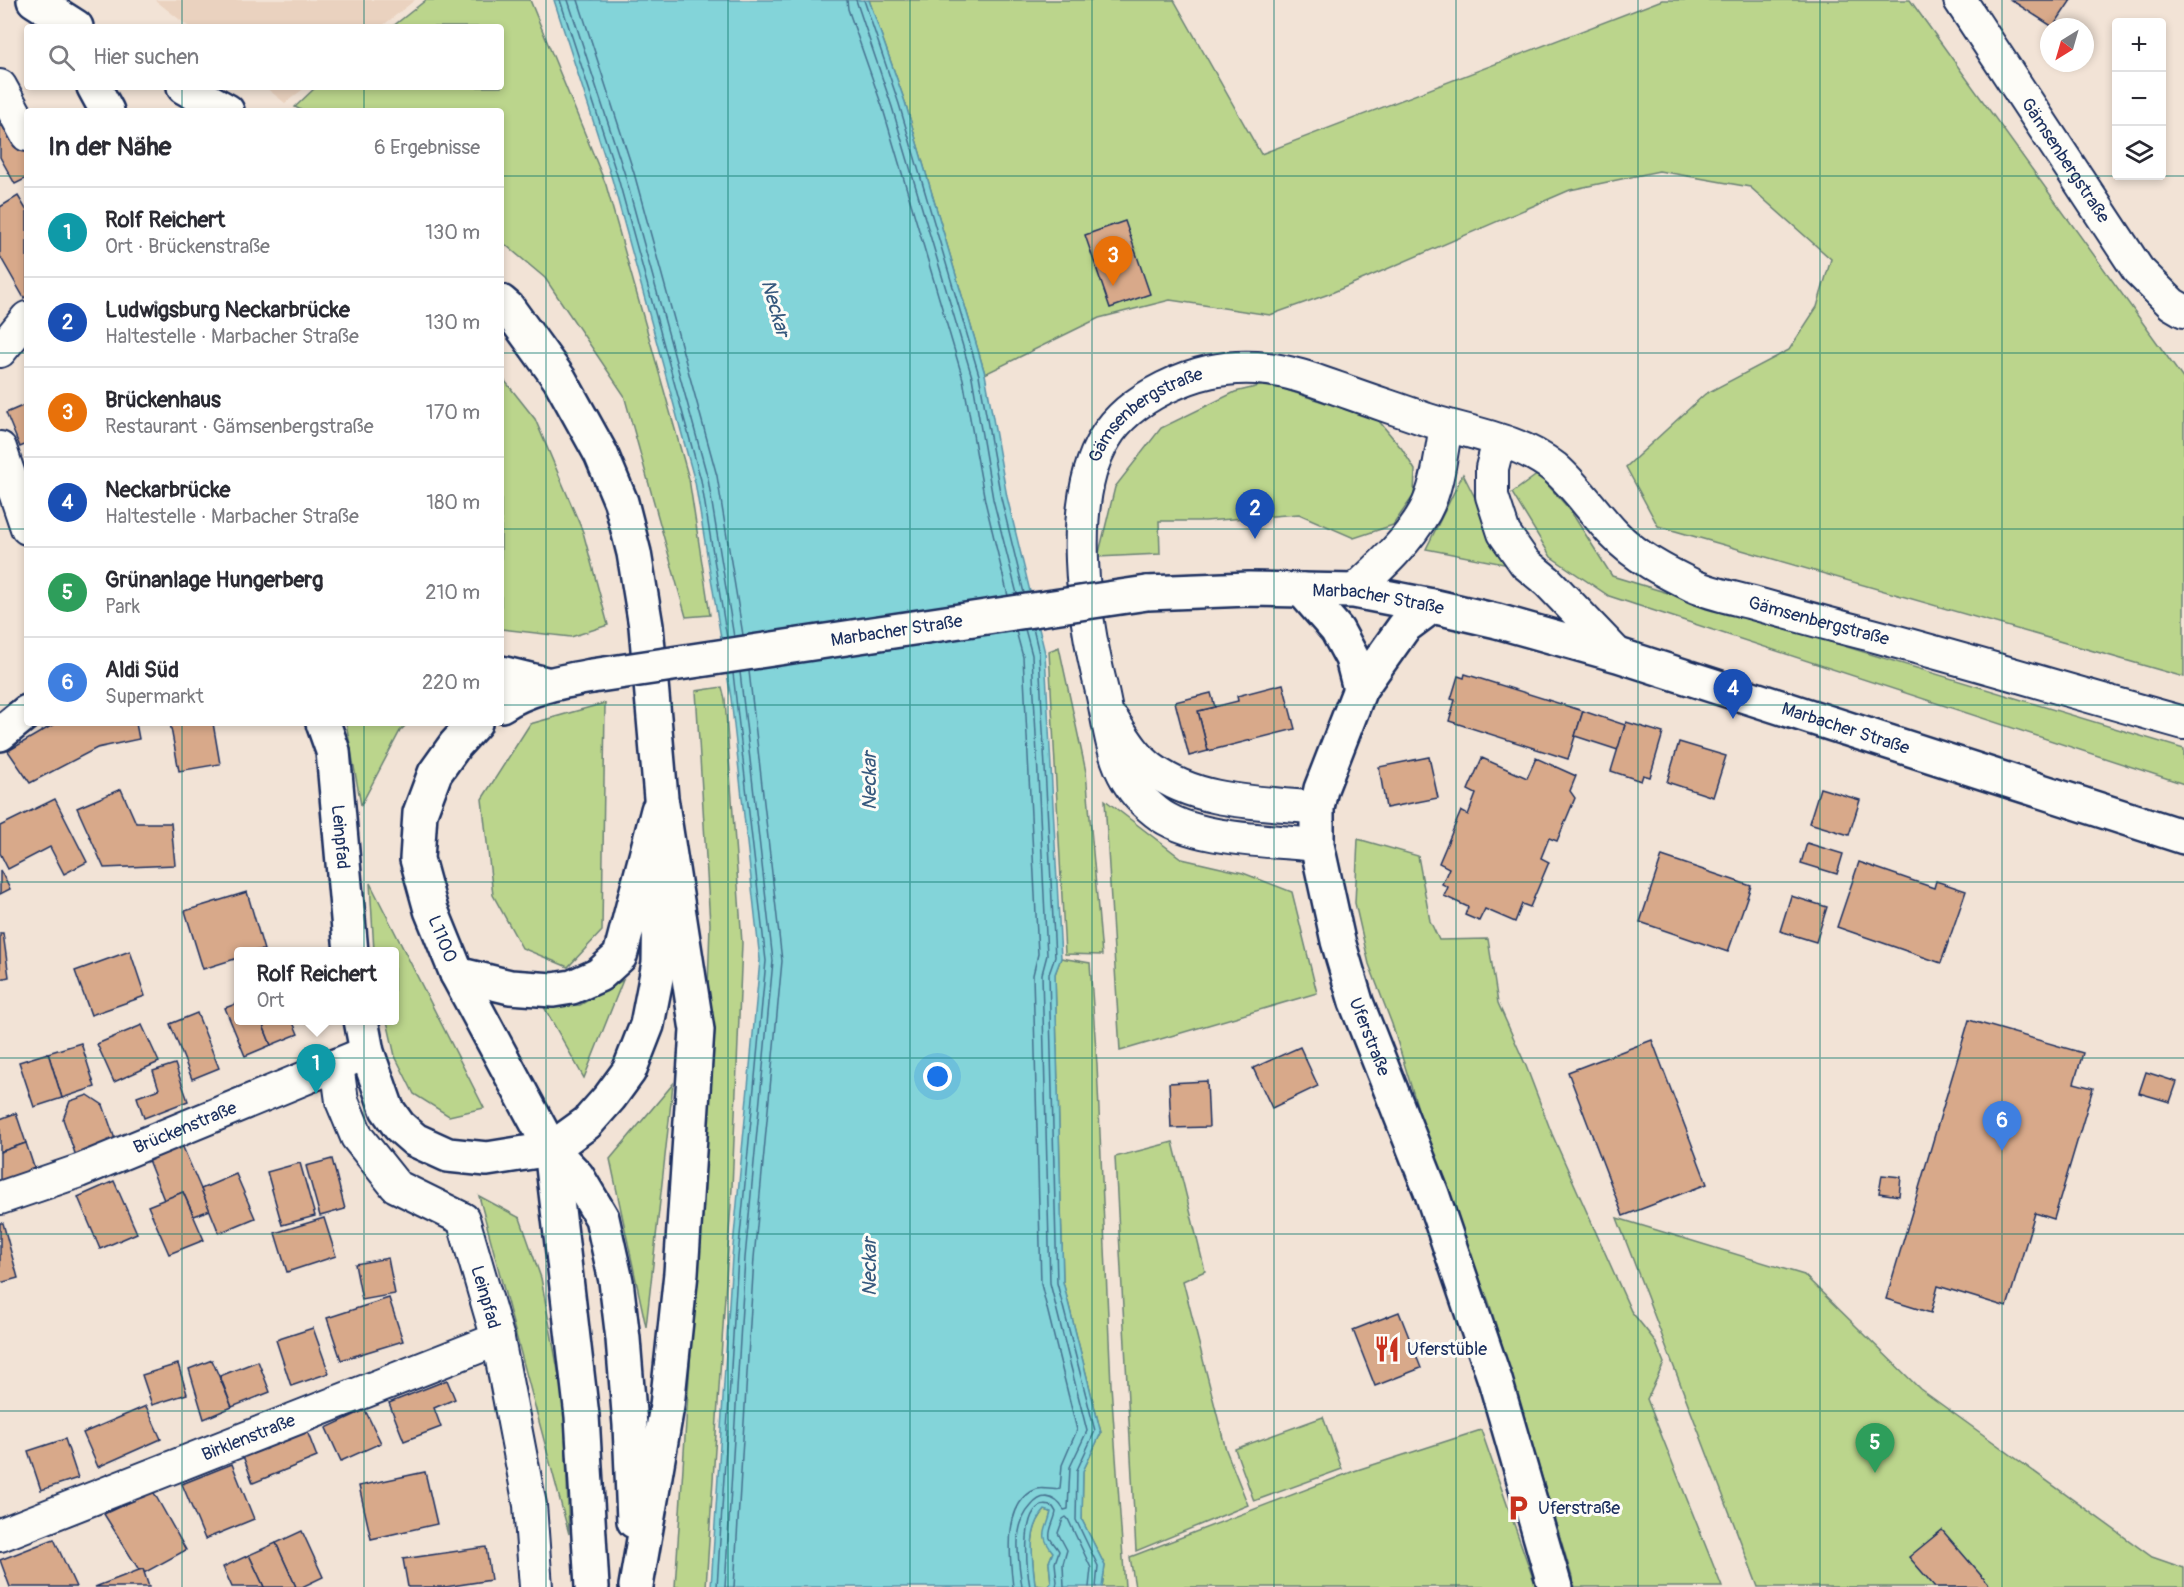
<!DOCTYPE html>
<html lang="de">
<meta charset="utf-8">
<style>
:root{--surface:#fff;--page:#f7f7f7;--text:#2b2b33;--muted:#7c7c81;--line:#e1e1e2;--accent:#d93025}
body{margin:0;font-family:Pangolin,sans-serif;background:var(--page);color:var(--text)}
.controls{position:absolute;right:18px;top:18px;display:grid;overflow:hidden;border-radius:6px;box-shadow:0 3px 9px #0003}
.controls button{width:54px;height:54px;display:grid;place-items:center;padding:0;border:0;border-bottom:2px solid var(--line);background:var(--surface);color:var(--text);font:30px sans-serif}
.compass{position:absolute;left:2040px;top:18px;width:54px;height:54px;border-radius:50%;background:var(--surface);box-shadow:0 3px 9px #0003;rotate:217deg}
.you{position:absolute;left:938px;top:1077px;width:21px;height:21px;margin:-15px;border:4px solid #fff;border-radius:50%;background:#1a73e8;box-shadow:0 0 0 9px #1a73e833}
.badge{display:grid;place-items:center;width:39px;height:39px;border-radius:50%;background:var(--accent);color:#fff;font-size:20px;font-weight:700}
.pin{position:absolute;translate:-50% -50px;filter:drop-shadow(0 2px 3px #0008)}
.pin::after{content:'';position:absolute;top:32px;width:21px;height:18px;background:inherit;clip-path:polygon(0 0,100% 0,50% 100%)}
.popup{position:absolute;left:234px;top:947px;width:165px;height:78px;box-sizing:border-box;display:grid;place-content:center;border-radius:6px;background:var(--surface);filter:drop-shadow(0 2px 4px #0005);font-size:20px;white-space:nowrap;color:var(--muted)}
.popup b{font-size:22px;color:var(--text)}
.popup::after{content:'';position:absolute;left:50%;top:100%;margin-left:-12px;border:12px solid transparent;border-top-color:var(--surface)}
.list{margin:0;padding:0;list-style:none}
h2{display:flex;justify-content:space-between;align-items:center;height:78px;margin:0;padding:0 24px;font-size:26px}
h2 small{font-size:20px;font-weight:400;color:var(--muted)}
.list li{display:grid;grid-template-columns:39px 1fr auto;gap:18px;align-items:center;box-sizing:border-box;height:90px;padding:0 24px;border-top:2px solid var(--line)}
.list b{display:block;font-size:22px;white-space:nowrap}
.list p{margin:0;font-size:20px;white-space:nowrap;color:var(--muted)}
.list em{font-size:20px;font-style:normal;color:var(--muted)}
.icon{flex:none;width:33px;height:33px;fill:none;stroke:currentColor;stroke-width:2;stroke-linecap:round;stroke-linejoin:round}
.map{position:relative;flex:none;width:2184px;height:1587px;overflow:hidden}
.search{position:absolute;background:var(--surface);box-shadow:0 3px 9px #0003;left:24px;top:24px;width:480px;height:66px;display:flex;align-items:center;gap:15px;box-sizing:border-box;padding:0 21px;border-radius:6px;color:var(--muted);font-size:22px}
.panel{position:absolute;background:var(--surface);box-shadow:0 3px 9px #0003;left:24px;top:108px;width:480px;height:618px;border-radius:6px}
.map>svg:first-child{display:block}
.built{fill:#ead2bf}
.green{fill:#bbd58c;stroke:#6b8275;stroke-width:1.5}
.water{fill:#83d4d9;stroke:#5992a8;stroke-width:1.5}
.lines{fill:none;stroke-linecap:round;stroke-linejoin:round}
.shore{stroke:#45718f;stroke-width:1.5}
.building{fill:#d8a98a;stroke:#1b2f5e;stroke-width:1.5}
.street-casing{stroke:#1b2f5e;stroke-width:36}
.secondary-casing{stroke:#1b2f5e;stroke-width:38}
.street{stroke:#fdfcf7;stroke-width:32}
.secondary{stroke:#fdfcf7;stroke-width:33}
.secondary-bridge-casing{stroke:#1b2f5e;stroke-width:38;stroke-linecap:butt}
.secondary-bridge{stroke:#fdfcf7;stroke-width:33}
.grid{fill:none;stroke:#0f766e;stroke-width:1.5;stroke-opacity:0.55}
.labels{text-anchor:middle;stroke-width:6;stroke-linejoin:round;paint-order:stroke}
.street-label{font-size:18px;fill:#1b2f5e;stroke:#fdfcf7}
.poi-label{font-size:18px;fill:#1b2f5e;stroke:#fdfcf7;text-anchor:start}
.water-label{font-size:20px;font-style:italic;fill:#35587d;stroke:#fdfcf7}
</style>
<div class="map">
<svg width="2184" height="1587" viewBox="0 0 2184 1587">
<rect width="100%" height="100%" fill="#f2e3d6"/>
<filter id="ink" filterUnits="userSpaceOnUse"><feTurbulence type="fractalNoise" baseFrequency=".0167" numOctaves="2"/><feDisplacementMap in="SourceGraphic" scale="12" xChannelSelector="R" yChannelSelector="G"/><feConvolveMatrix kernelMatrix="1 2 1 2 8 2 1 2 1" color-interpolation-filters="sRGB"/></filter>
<g filter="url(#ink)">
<!-- built -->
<g class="built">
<polygon points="155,0 415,0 381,27 189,27"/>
<polygon points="265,87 306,87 285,103"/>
</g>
<!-- green -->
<g class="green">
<polygon points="426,0 530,0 606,185 689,479 710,615 686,617 624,395 545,278 501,241 501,111 303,111 295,107 316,87 501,87 501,27 392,27"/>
<polygon points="869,0 1174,0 1261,154 1662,0 1910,0 2184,380 2184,677 1658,526 1626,467 1705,394 1789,350 1817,307 1831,259 1750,187 1659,171 1570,190 1329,294 1270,315 1170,300 1099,318 985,374 905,102"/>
<polygon points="501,376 535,419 583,532 608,625 571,637 501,629"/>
<polygon points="1268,384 1378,420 1402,449 1415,470 1414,495 1393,525 1354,538 1299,514 1205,521 1159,521 1160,554 1098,557 1115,487 1161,428 1235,392"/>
<polygon points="1463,474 1509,565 1426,549"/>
<polygon points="1538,474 1570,510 1612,576 2184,749 2184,784 1609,596 1551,557 1512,493"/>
<polygon points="1059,647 1086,772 1102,955 1065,954 1049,651"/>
<polygon points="722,687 725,699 742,943 732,1188 706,1587 675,1587 702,1183 710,924 696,691"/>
<polygon points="605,703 602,931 568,967 522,948 493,895 482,799 530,724"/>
<polygon points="346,723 408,723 400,731 361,805"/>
<polygon points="1105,800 1182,859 1243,873 1292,892 1317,993 1120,1051"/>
<polygon points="1358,839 1418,856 1430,921 1439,940 1488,939 1498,1003 1526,1066 1552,1134 1631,1311 1655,1341 1664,1363 1647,1399 1722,1587 1575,1587 1489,1302 1438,1174 1392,1024 1369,964 1355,903"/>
<polygon points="370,883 484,1108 449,1116 414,1094 395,1056 387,1021 394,1020 394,952 374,951"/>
<polygon points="1061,958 1090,963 1097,1065 1111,1385 1125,1587 1102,1587 1105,1566 1082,1520 1083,1471 1101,1433 1063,1282 1055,974"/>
<polygon points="623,980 584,1078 544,1007 580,1005"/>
<polygon points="673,1084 646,1327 610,1159"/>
<polygon points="1173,1142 1205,1271 1183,1281 1226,1450 1248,1505 1136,1551 1115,1157"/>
<polygon points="479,1196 520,1218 541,1278 564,1403 569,1534"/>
<polygon points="1617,1218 1804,1275 1920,1389 2152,1557 2184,1568 2184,1587 1758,1587"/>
<polygon points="1323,1417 1342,1469 1254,1501 1235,1449"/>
<polygon points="1481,1430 1536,1587 1135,1587 1130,1557 1354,1471"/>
<path d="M1045,1510L1051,1512C1048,1523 1045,1543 1053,1552L1049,1562L1051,1583L1047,1587L1035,1585C1033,1560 1026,1531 1045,1510Z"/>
</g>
<!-- water -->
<path class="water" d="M554,0H869L905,102L985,374L1007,497L1045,653L1061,958L1055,974L1063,1282L1101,1433L1083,1471L1082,1520L1105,1566L1102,1587H1047L1051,1583L1049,1562L1053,1552C1038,1534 1047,1531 1051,1512L1045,1510C1026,1531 1033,1560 1035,1585L1043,1587H711L732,1257L760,960L731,698L695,482L612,179Z"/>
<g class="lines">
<!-- shore -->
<g class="shore">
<polyline points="560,0 618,178 701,480 727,638"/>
<polyline points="568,0 625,175 708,479 734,637"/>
<polyline points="578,0 634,173 717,476 743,635"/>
<polyline points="847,0 848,9 883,109 963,379 985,501 1008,596"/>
<polyline points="856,0 892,107 972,377 993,499 1017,594"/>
<polyline points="864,0 899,104 979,375 1001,498 1024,593"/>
<polyline points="1033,628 1039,654 1055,957 1049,974 1057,1283 1095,1431 1077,1470 1076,1520 1098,1566 1096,1587"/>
<polyline points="717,1587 738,1257 766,961 733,673"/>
<polyline points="725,1587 745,1258 773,961 740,672"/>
<polyline points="734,1587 754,1258 782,961 749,671"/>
<path d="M1013,1587C1010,1559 1002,1502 1037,1489C1045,1487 1053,1491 1060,1489L1062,1465L1077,1430L1041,1284L1033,975L1038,954L1023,657L1016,631"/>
<path d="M1022,1587C1019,1562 1011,1527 1031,1506C1035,1501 1039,1497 1046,1497C1055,1498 1060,1503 1064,1510L1068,1509L1070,1467L1087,1431L1050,1283L1042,974L1047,955L1032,655L1025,629"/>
<path d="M1030,1587C1027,1570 1018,1493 1053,1507L1056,1512C1055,1520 1048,1530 1050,1538C1052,1542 1057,1547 1059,1551L1055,1563L1057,1582L1056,1587"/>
<polyline points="1064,1587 1063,1564 1067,1550 1058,1533 1063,1519 1066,1517 1068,1519 1091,1568 1089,1587"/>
</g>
</g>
<!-- building -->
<g class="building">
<polygon points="2011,0 2071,0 2053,27"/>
<polygon points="0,103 27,151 27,178 15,184 0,157"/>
<polygon points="18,196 27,211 27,295 24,298 0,256 0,207"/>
<polygon points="1125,221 1150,294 1110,308 1085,235"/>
<polygon points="27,404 27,444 20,447 6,413"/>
<polygon points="1465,674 1583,711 1568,759 1449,721 1455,700 1451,699 1458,676 1464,678"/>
<polygon points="1283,684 1295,729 1208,751 1198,711 1238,701 1237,696"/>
<polygon points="1211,693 1215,707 1198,711 1208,751 1189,756 1175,702"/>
<polygon points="1583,711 1625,725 1618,750 1575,736"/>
<polygon points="1626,722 1663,733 1650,777 1643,775 1641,781 1611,771"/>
<polygon points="56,723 136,723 139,739 97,748 30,783 8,751"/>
<polygon points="170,723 213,723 220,764 179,771"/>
<polygon points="1679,742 1726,756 1713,797 1667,782"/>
<polygon points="1429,757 1438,798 1386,808 1379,767"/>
<polygon points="1482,758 1527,778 1536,758 1576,776 1570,791 1575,798 1557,841 1549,838 1541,858 1549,862 1530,907 1522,904 1515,922 1485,909 1479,921 1465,915 1468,907 1444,896 1448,887 1442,884 1449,868 1439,863 1461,811 1468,815 1476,794 1468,790"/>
<polygon points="1820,788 1860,800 1849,835 1809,823"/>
<polygon points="121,789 136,823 171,823 175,865 104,868 77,808"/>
<polygon points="55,799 87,862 64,874 50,847 8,869 0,853 0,826"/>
<polygon points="1807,843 1843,854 1837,874 1801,863"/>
<polygon points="1662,856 1751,886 1728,952 1640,922"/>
<polygon points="1859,862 1934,888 1936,881 1966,891 1941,963 1837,927"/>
<polygon points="0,870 10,889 0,894"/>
<polygon points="247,892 264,950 238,952 238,958 203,969 185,911"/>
<polygon points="1791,896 1827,907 1816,942 1780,931"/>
<polygon points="0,933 3,933 9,977 0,979"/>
<polygon points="130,951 145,996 91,1015 75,971"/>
<polygon points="238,1003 238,1020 261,1020 271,1045 245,1056 225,1008"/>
<polygon points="197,1013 219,1068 192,1079 170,1024"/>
<polygon points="261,1020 292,1020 298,1034 271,1045"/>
<polygon points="1969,1020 2083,1053 2074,1083 2093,1088 2054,1219 2035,1213 2007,1307 1938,1286 1931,1313 1886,1299"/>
<polygon points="142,1025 159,1062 114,1082 97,1044"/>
<polygon points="1652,1040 1707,1184 1623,1216 1568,1072"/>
<polygon points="81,1043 95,1087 62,1098 48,1053"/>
<polygon points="1300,1047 1318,1086 1272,1108 1253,1068"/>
<polygon points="48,1053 62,1098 34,1107 19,1062"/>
<polygon points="175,1064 188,1101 144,1118 137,1097 159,1089 153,1071"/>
<polygon points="2146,1072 2177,1082 2170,1102 2139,1093"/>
<polygon points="1207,1081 1209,1127 1171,1128 1169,1083"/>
<polygon points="88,1095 103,1105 117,1145 77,1159 63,1119 70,1101"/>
<polygon points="16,1113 26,1143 0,1152 0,1119"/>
<polygon points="26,1143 36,1173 0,1185 0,1152"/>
<polygon points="182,1145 210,1210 194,1216 183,1192 164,1200 148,1160"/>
<polygon points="332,1159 345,1209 320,1216 306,1166"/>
<polygon points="300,1163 315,1216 282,1225 267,1172"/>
<polygon points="236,1174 255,1218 219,1233 201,1189"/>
<polygon points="1882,1175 1901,1177 1899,1196 1879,1193"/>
<polygon points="114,1181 137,1233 100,1249 78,1197"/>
<polygon points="183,1192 204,1240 169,1254 148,1206"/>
<polygon points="324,1218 336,1256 287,1272 275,1233"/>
<polygon points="0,1223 3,1223 18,1278 0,1283"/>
<polygon points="388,1258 395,1294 362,1300 355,1264"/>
<polygon points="389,1298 403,1341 341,1360 327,1318"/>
<polygon points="1399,1312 1421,1368 1375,1386 1353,1330"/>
<polygon points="313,1328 329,1373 291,1386 276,1340"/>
<polygon points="212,1360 232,1407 204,1419 189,1369"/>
<polygon points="258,1361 270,1392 232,1407 220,1376"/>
<polygon points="178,1364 187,1394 152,1405 142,1375"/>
<polygon points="447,1380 455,1399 434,1408 441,1427 404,1441 389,1403"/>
<polygon points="146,1406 161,1439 98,1467 83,1433"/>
<polygon points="365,1410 381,1443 341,1461 326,1428"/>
<polygon points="307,1431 317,1457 253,1483 243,1456"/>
<polygon points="65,1439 78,1478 41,1490 28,1451"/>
<polygon points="232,1464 254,1519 205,1539 182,1484"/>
<polygon points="425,1472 437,1524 371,1539 359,1486"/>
<polygon points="153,1491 186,1550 144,1573 143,1569 139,1570 104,1514"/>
<polygon points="1942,1530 1991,1587 1935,1587 1909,1557"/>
<polygon points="302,1531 323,1577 302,1587 296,1587 276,1543"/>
<polygon points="54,1539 76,1587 10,1587 0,1560"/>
<polygon points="276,1543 296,1587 264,1587 249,1555"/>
<polygon points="486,1547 491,1580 445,1587 408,1587 403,1559"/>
<polygon points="249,1555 264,1587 232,1587 223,1567"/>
<polygon points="143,1569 149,1587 95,1587 139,1570"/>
</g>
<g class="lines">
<!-- street casing -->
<g class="street-casing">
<g id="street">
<path id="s1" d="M1960,0L2138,270L2172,304L2184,311"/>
<polyline points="0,86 27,135"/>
<polyline points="0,351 27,318"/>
<polyline points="1499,441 1492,468 1492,496 1504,533 1525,563 1548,582 1618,655"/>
<polyline points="0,448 27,528"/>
<path d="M1354,591C1380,567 1407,543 1425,511C1438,487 1441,453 1446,426"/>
<path d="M1113,721C1124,738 1136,758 1153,770C1199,804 1263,802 1317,808"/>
<path id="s2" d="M1317,845C1271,840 1192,841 1156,812C1111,777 1113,738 1101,687C1084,619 1066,501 1105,438C1118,416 1142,399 1164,388C1195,373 1223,366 1257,368C1290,370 1319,382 1350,393C1375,402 1400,410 1425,419C1468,433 1519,439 1555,468C1577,487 1594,513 1614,534C1636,557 1665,572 1694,586C1712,594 1734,598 1753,603C1792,614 1832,625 1872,635C1976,663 2080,694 2184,723"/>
<path id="s3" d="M337,1065L342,1101L357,1137L396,1186L463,1219L498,1339L530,1505L536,1587"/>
<path id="s4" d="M0,1198L79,1171L356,1057"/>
<path id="s5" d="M0,1535L498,1339"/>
</g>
</g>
<!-- secondary casing -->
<g class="secondary-casing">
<g id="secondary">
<polyline points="34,0 76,27"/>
<polyline points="94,87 107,111"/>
<polyline points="184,87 227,111"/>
<polyline points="501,302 508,308 560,380 601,454 621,502 634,553 646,626 661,798 697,1030 681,1273 667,1406 636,1586"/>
<polyline points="1302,590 1337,630 1352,658 1360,689"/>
<path id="s6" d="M1147,593L1249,589L1354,591L1432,606L1497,621L1618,655L2184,837"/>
<path id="s7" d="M1432,606L1404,627L1360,689L1321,789L1317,808V845L1338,941L1356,1002L1432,1194L1495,1380L1555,1587"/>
<polyline points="501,673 546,684"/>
<path d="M501,705C529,687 559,682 592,676"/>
<path id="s8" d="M323,723L333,751L351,952"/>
<path id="s9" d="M475,723L455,745L435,773L420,813L417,859L431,910L457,974L551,1149L577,1176L602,1218L616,1281L623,1339L630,1425L634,1521"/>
<polyline points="0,734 27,712"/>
<polyline points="457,974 510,987 553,990 572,987 599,975 620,956 658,810"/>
<polyline points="361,1020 367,1052 387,1109 399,1126 415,1140 448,1155 487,1159 551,1149 587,1123 610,1097 629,1071 647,1025 659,963 660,893"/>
<polyline points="551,1149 582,1416 592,1587"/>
</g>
</g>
<!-- street -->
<use href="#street" class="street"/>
<!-- secondary -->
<use href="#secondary" class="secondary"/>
<!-- secondary-bridge casing -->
<g class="secondary-bridge-casing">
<g id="secondary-bridge">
<path id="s10" d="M592,676L1147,593"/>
</g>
</g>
<!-- secondary-bridge -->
<use href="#secondary-bridge" class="secondary-bridge"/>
</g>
</g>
<!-- grid -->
<path class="grid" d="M182,0V27M364,0V27M546,0V1587M728,0V1587M910,0V1587M1092,0V1587M1274,0V1587M1456,0V1587M1638,0V1587M1820,0V1587M2002,0V1587M182,87V111M364,87V111M0,176H27M501,176H2184M0,353H27M501,353H2184M0,529H27M501,529H2184M0,705H27M501,705H2184M182,723V1587M364,723V1587M0,882H2184M0,1058H2184M0,1234H2184M0,1411H2184"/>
<!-- icons -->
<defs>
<g id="restaurant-bare" transform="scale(2.07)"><path d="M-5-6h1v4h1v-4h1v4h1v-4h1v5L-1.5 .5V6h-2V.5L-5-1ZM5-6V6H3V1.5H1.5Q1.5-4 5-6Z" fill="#c8321e" stroke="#fdfcf7" stroke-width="2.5" paint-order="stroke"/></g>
<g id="parking-bare" transform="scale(2.07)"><path d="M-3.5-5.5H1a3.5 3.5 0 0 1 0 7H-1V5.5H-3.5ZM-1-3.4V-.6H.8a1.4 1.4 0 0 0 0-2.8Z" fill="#c8321e" stroke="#fdfcf7" stroke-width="2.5" paint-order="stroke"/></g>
</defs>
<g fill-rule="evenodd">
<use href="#restaurant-bare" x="1387" y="1349"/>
<use href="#parking-bare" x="1518" y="1508"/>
</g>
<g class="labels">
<!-- street labels -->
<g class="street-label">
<text dy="6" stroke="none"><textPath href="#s1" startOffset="192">Gämsenbergstraße</textPath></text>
<text dy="6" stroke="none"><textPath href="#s2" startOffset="608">Gämsenbergstraße</textPath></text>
<text dy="6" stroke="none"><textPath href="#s6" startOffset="232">Marbacher Straße</textPath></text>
<text dy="6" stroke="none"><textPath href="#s2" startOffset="1366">Gämsenbergstraße</textPath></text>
<text dy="6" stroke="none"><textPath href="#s10" startOffset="308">Marbacher Straße</textPath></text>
<text dy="6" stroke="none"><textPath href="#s6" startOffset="718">Marbacher Straße</textPath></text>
<text dy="6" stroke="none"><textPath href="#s8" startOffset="116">Leinpfad</textPath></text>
<text dy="6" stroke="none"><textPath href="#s9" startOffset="237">L1100</textPath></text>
<text dy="6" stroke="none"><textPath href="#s7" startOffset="474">Uferstraße</textPath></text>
<text dy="6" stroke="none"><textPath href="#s4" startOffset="198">Brückenstraße</textPath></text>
<text dy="6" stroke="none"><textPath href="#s3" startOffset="294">Leinpfad</textPath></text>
<text dy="6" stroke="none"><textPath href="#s5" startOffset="267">Birklenstraße</textPath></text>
</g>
<!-- poi labels -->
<g class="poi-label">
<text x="1407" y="1355">Uferstüble</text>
<text x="1538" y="1514">Uferstraße</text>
</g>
<!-- water labels -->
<g class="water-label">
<text transform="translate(776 308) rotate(74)" y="7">Neckar</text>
<text transform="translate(869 781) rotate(-90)" y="7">Neckar</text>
<text transform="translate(869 1267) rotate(-90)" y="7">Neckar</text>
</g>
</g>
</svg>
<div class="controls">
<button>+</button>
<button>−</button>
<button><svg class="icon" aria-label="layers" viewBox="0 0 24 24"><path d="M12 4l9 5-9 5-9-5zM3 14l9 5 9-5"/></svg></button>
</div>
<svg class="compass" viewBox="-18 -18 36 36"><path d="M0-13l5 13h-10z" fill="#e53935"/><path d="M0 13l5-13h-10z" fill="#7c7c81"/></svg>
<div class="you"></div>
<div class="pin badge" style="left:316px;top:1094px;background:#0f9aa8">1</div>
<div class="popup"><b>Rolf Reichert</b>Ort</div>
<div class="pin badge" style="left:1255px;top:539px;background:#1a4fb4">2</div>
<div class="pin badge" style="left:1113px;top:286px;background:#e8710a">3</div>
<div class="pin badge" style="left:1733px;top:719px;background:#1a4fb4">4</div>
<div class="pin badge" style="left:1875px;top:1473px;background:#2e9e5b">5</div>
<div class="pin badge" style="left:2002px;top:1151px;background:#3f7fe0">6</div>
<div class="search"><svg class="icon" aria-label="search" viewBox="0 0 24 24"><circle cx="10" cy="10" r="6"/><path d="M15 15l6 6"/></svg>Hier suchen</div>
<section class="panel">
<h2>In der Nähe<small>6 Ergebnisse</small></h2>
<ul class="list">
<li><span class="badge" style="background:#0f9aa8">1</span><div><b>Rolf Reichert</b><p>Ort · Brückenstraße</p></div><em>130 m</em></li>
<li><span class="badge" style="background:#1a4fb4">2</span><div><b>Ludwigsburg Neckarbrücke</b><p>Haltestelle · Marbacher Straße</p></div><em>130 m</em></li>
<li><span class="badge" style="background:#e8710a">3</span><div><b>Brückenhaus</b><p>Restaurant · Gämsenbergstraße</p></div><em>170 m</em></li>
<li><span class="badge" style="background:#1a4fb4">4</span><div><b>Neckarbrücke</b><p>Haltestelle · Marbacher Straße</p></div><em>180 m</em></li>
<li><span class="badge" style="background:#2e9e5b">5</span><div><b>Grünanlage Hungerberg</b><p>Park</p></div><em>210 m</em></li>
<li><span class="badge" style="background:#3f7fe0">6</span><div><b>Aldi Süd</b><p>Supermarkt</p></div><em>220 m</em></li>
</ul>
</section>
</div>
